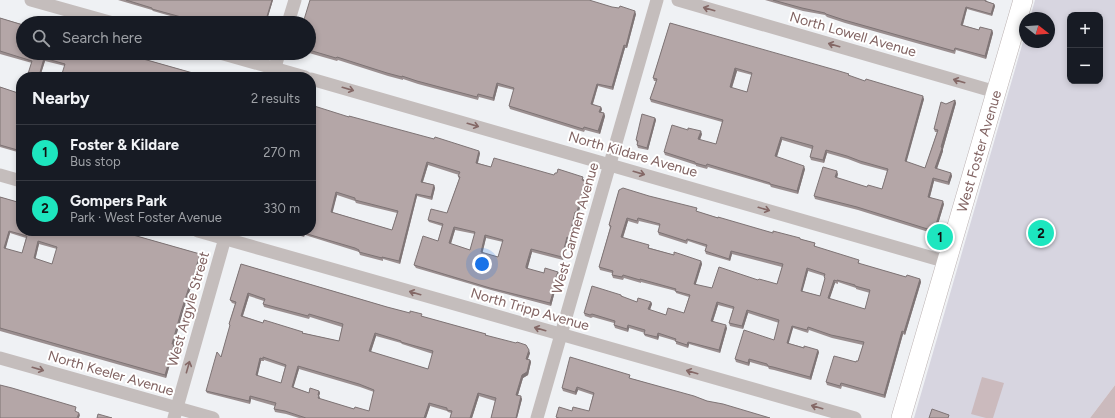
<!DOCTYPE html>
<meta charset="utf-8">
<style>
:root{--surface:#171b24;--page:#242831;--text:#f1f3f6;--muted:#9ea1a6;--line:#363941;--accent:#1de6bf}
body{margin:0;font-family:Figtree,sans-serif;background:var(--page);color:var(--text)}
.controls{position:absolute;right:12px;top:12px;display:grid;overflow:hidden;border-radius:8px;box-shadow:0 2px 6px #0003}
.controls button{width:36px;height:36px;display:grid;place-items:center;padding:0;border:0;border-bottom:1px solid var(--line);background:var(--surface);color:var(--text);font:20px sans-serif}
.compass{position:absolute;left:1019px;top:12px;width:36px;height:36px;border-radius:50%;background:var(--surface);box-shadow:0 2px 6px #0003;rotate:107deg}
.you{position:absolute;left:482px;top:264px;width:14px;height:14px;margin:-10px;border:3px solid #fff;border-radius:50%;background:#1a73e8;box-shadow:0 0 0 6px #1a73e833}
.badge{display:grid;place-items:center;width:26px;height:26px;border-radius:50%;background:var(--accent);color:#111;font-size:13px;font-weight:700}
.pin{position:absolute;translate:-50% -50%;border:2px solid #fff;box-shadow:0 1px 4px #0006}
.list{margin:0;padding:0;list-style:none}
h2{display:flex;justify-content:space-between;align-items:center;height:52px;margin:0;padding:0 16px;font-size:17px}
h2 small{font-size:13px;font-weight:400;color:var(--muted)}
.list li{display:grid;grid-template-columns:26px 1fr auto;gap:12px;align-items:center;box-sizing:border-box;height:56px;padding:0 16px;border-top:1px solid var(--line)}
.list b{display:block;font-size:15px;white-space:nowrap}
.list p{margin:0;font-size:13px;white-space:nowrap;color:var(--muted)}
.list em{font-size:13px;font-style:normal;color:var(--muted)}
.icon{flex:none;width:22px;height:22px;fill:none;stroke:currentColor;stroke-width:2;stroke-linecap:round;stroke-linejoin:round}
.map{position:relative;flex:none;width:1115px;height:418px;overflow:hidden}
.search{position:absolute;background:var(--surface);box-shadow:0 2px 6px #0003;left:16px;top:16px;width:300px;height:44px;display:flex;align-items:center;gap:10px;box-sizing:border-box;padding:0 14px;border-radius:22px;color:var(--muted);font-size:15px}
.panel{position:absolute;background:var(--surface);box-shadow:0 2px 6px #0003;left:16px;top:72px;width:300px;height:164px;border-radius:16px}
.map>svg:first-child{display:block}
.green{fill:#d7d5e0;fill-rule:evenodd}
.water{fill:#cbbabd}
.lines{fill:none;stroke-linecap:round;stroke-linejoin:round}
.secondary-casing{stroke:#bbb1b1;stroke-width:20}
.minor{stroke:#c4bdbc;stroke-width:13}
.secondary{stroke:#fff;stroke-width:19}
.wall{fill:#9b8f90;fill-rule:evenodd}
.shaded-wall{fill:#7e7475}
.building{fill:#b4a6a7;stroke:#7e7475;fill-rule:evenodd}
.oneway{stroke:#846866}
.labels{text-anchor:middle;stroke-width:4;stroke-linejoin:round;paint-order:stroke}
.street-label{font-size:14px;fill:#816362;stroke:#fff}
</style>
<div class="map">
<svg width="1115" height="418" viewBox="0 0 1115 418">
<rect width="100%" height="100%" fill="#eff1f4"/>
<!-- green -->
<path class="green" d="M1035,0H1115V385L1090,418H914L1025,35V42H1049V18H1030ZM1070,15H1100V81H1070Z"/>
<!-- water -->
<g class="water">
<polygon points="982,377 1004,383 993,418 986,418 971,414"/>
<polygon points="1115,385 1115,418 1090,418"/>
</g>
<g class="lines">
<!-- secondary casing -->
<g class="secondary-casing">
<g id="secondary">
<path id="s1" d="M901,418L1023,0"/>
</g>
</g>
<!-- minor -->
<g class="minor">
<polyline points="31,0 113,23"/>
<polyline points="678,0 996,92"/>
<polyline points="288,23 295,0"/>
<polyline points="220,53 305,77"/>
<polyline points="273,75 279,53"/>
<polyline points="311,79 947,262"/>
<polyline points="0,175 21,181"/>
<polyline points="198,231 855,418"/>
<polyline points="0,358 213,418"/>
<polyline points="174,418 227,231"/>
<polyline points="537,418 657,0"/>
</g>
<!-- secondary -->
<use href="#secondary" class="secondary"/>
</g>
<!-- wall -->
<g class="wall">
<polygon points="118,0 273,0 266,23 195,23 153,11 152,10"/>
<polygon points="765,0 987,0 986,1 994,4 995,6 992,16 967,9 963,25 979,30 992,30 993,33 986,59 956,50 955,54 845,23 827,17 825,15 803,11"/>
<polygon points="636,14 627,48 625,48 613,90 598,86 593,104 602,109 601,112 604,113 605,116 600,134 585,130 584,132 510,109 509,106 514,90 498,86 494,101 479,97 478,100 418,84 403,79 403,80 388,76 338,60 337,61 309,53 309,23"/>
<polygon points="0,18 207,77 65,66 45,61 40,76 27,77 32,63 0,54"/>
<path d="M670,23L924,99L906,162L925,168L937,132H935L934,129L946,104L955,100L956,103L943,149V151L937,169L951,173L952,176L949,185L934,181L930,197L944,204L935,234L858,210L815,199L814,196L838,174L837,178L867,187L882,189L887,171L861,164L848,159L827,153L824,163L811,160L810,157L812,149L782,140L777,157L805,169L798,194L771,187L770,185L708,167L707,169L696,166V165L665,155L664,152L702,134L700,140L716,144L722,122L651,102L650,99L656,81H654L653,78ZM737,71L752,75L747,92L732,88Z"/>
<polygon points="0,87 21,94 21,153 0,147"/>
<path d="M349,117L480,153L478,163L491,167L584,179V181H585L586,184L578,215H576L570,241L568,240L563,260L532,252L527,269L544,273L558,272L559,275L557,279L558,280L551,306L491,290L416,268L414,265L438,241L442,226L429,222L428,220L447,213L459,179L458,176L459,175L428,165L423,182L434,185L435,188L432,200L417,196L400,264L383,259V261L360,255L359,252L356,251L305,235L304,237L285,231H311ZM337,195L355,201L356,203L397,213L392,230L332,212ZM455,230L475,234L470,250L451,244ZM486,238L503,242L498,257L482,253Z"/>
<polygon points="655,118 656,120 648,150 638,148 637,145 637,143 636,140"/>
<path d="M619,190L698,212L773,233L800,239L815,243V247L860,263V264L906,277L920,279L921,282L905,335L903,334L885,398L842,386L841,389L827,385L826,382L858,361L863,345L832,338L809,330L808,333L793,328L788,343L819,352L811,380L774,370L769,369L768,367L750,362L749,366L736,362L735,359L774,340L779,323L748,313L743,329L730,326L729,323L733,309L718,305L713,321L727,328L720,353L689,344L688,348L676,344V341L659,336L658,340L645,336L644,334L645,333L629,328L628,332L615,328L614,325V323L593,317L591,318L585,316L584,313L621,295L622,297L637,302H651L652,304L650,310L666,315L684,313L689,297L676,293V291L641,282V283L624,278L623,280L613,278L612,275V273L600,270L599,267L610,228L609,225ZM628,221L638,224L639,221L660,226L658,232L659,235L687,244L688,241L706,247L705,251L706,254L730,261L732,254L782,267L777,284L758,280L712,288L695,285L702,264L701,261L674,255L650,248L623,238ZM808,271L824,276V277L825,279L820,296L802,291ZM838,282L856,288V289L870,293L865,309L829,299L835,283L838,284Z"/>
<path d="M0,197L200,254L201,256L191,290H190L182,314L174,344L175,347L166,378L0,331ZM10,233L26,238L22,253L5,249ZM39,244L57,249L52,264L35,259Z"/>
<path d="M241,264L387,307L486,334V335L530,353L528,359L530,360L531,362L528,375L523,378L518,395L522,399L517,418H491L495,401L479,396L472,418H450L451,413L448,412L447,411L430,406L426,418H299L286,414L275,412L274,409L275,406L251,399L250,404L207,393L206,391L221,357L230,326L229,324L235,304L232,303L230,300ZM249,296L264,301L263,304L264,307L309,319L310,317L342,327L339,341L303,333V332L263,323L243,316ZM376,336L401,343L402,344L433,354L428,369L371,352ZM264,360L285,367L281,383L257,376L261,361H264ZM299,369L360,387L374,392L369,411L354,409L320,399L319,396L320,393L319,391L309,393L293,387Z"/>
<polygon points="630,378 707,401 770,418 556,418 556,417 572,411 589,411 593,395 578,390 576,395 563,391 562,388 631,378"/>
</g>
<!-- shaded-wall -->
<g class="shaded-wall">
<polygon points="272,0 273,0 266,23 265,23"/>
<polygon points="994,4 995,6 992,16 991,14"/>
<polygon points="966,7 967,9 962,27 961,25"/>
<polygon points="635,11 636,14 627,48 626,46"/>
<polygon points="992,30 993,33 986,59 985,56"/>
<polygon points="624,45 625,48 613,90 612,87"/>
<polygon points="44,58 45,61 40,77 39,76"/>
<polygon points="735,68 737,71 731,90 730,87"/>
<polygon points="497,83 498,86 494,101 493,98"/>
<polygon points="597,84 598,86 592,106 591,104"/>
<polygon points="923,96 924,99 906,164 905,161"/>
<polygon points="955,100 956,103 943,149 943,151 936,171 935,168"/>
<polygon points="601,107 602,109 600,115 599,112"/>
<polygon points="604,113 605,116 600,134 598,131"/>
<polygon points="655,118 656,120 648,150 647,148"/>
<polygon points="701,131 702,134 699,142 698,139"/>
<polygon points="781,137 782,140 776,159 775,156"/>
<polygon points="826,150 827,153 824,163 823,160"/>
<polygon points="479,151 480,153 477,166 476,163"/>
<polygon points="427,162 428,165 422,184 421,182"/>
<polygon points="804,166 805,169 798,194 797,191"/>
<polygon points="837,171 838,174 836,180 835,177"/>
<polygon points="951,173 952,176 949,185 948,182"/>
<polygon points="933,178 934,181 929,200 928,197"/>
<polygon points="585,181 586,184 578,215 577,212"/>
<polygon points="434,185 435,188 432,200 431,197"/>
<polygon points="336,192 337,195 332,215 331,212"/>
<polygon points="416,194 417,196 400,264 399,261"/>
<polygon points="943,201 944,204 935,234 934,231"/>
<polygon points="575,212 576,215 570,241 569,238"/>
<polygon points="627,218 628,221 622,240 621,237"/>
<polygon points="454,227 455,230 450,246 449,243"/>
<polygon points="9,231 10,233 5,251 4,248"/>
<polygon points="485,235 486,238 482,255 481,252"/>
<polygon points="567,237 568,240 563,260 562,257"/>
<polygon points="38,241 39,244 35,261 34,258"/>
<polygon points="531,249 532,252 527,271 526,268"/>
<polygon points="731,251 732,254 730,261 729,259"/>
<polygon points="200,254 201,256 191,290 190,288"/>
<polygon points="701,261 702,264 695,287 694,284"/>
<polygon points="807,268 808,271 802,293 801,291"/>
<polygon points="558,272 559,275 557,279 558,280 551,306 550,303"/>
<polygon points="920,279 921,282 905,335 904,332"/>
<polygon points="834,280 835,283 829,301 828,298"/>
<polygon points="189,287 190,290 173,346 172,344"/>
<polygon points="248,293 249,296 242,318 241,316"/>
<polygon points="651,302 652,304 649,312 648,309"/>
<polygon points="717,302 718,305 712,324 711,321"/>
<polygon points="747,310 748,313 743,329 742,326"/>
<polygon points="628,325 629,328 628,332 627,329"/>
<polygon points="726,325 727,328 720,353 719,350"/>
<polygon points="792,326 793,328 788,346 787,343"/>
<polygon points="902,331 903,334 885,398 884,395"/>
<polygon points="375,333 376,336 370,354 369,351"/>
<polygon points="658,333 659,336 658,340 657,337"/>
<polygon points="688,342 689,344 688,348 687,345"/>
<polygon points="174,344 175,347 166,378 165,375"/>
<polygon points="529,350 530,353 527,361 526,359"/>
<polygon points="818,350 819,352 811,380 810,377"/>
<polygon points="260,358 261,361 257,378 256,375"/>
<polygon points="749,359 750,362 749,366 748,363"/>
<polygon points="530,360 531,362 528,375 523,378 517,398 516,395 522,375"/>
<polygon points="298,366 299,369 293,389 292,387"/>
<polygon points="577,387 578,390 576,395 575,392"/>
<polygon points="319,391 320,393 319,396 320,398 319,401 318,395"/>
<polygon points="478,393 479,396 472,418 470,418"/>
<polygon points="250,396 251,399 250,404 249,401"/>
<polygon points="521,396 522,399 517,418 516,418"/>
<polygon points="429,403 430,406 426,418 424,418"/>
<polygon points="79,413 80,415 79,418 77,418"/>
</g>
<!-- building -->
<g class="building">
<polygon points="126,0 272,0 265,23 203,23 152,9 152,8"/>
<polygon points="310,0 589,0 612,7 619,8 620,6 635,11 626,46 624,45 612,87 597,84 591,104 601,107 599,112 604,113 598,131 584,127 583,129 509,106 514,88 497,83 493,98 478,94 477,97 417,81 402,76 402,77 387,73 337,57 336,58 309,50 309,23 303,23"/>
<polygon points="773,0 985,0 985,1 994,4 991,14 966,7 961,25 979,30 980,27 992,30 985,56 955,48 954,51 844,20 826,14 825,13 802,8"/>
<polygon points="0,18 23,25 23,53 122,53 207,77 61,77 65,64 44,58 39,76 42,77 27,77 32,61 0,51"/>
<path d="M670,23L839,71L849,74L848,75L865,81L866,79L923,96L905,161L925,168L938,130L934,129L941,102L946,104L955,100L941,147L942,148L935,168L951,173L948,182L933,178L928,197L943,201L934,231L857,207L814,196L823,167L837,171L835,177L867,187L868,185L882,189L888,169L860,161L847,156L826,150L823,160L810,157L813,146L781,137L775,156L804,166L797,191L770,184V183L707,164L706,166L695,163V162L664,152L672,125L688,130V128L701,131L698,139L716,144L723,120L650,99L657,79L653,78ZM735,68L752,73L747,92L730,87Z"/>
<polygon points="0,87 21,94 21,151 0,145"/>
<path d="M311,105L349,117V116L434,139L435,137L479,151L476,163L491,167L494,158L554,175L555,173H557L558,169L583,177L582,180L585,181L577,212H575L569,238L567,237L562,257L531,249L526,266V268L544,273L545,268L558,272L556,277L557,278L550,303L490,288L414,265L423,236L438,241L443,224L428,220L431,209L447,213L460,177L458,176L460,172L427,162L421,182L434,185L431,197L416,194L399,261L382,257V258L359,252V250L355,248L304,233L303,234L294,231H311ZM336,192L355,198V200L398,211L392,230L331,212ZM454,227L475,232L470,250L449,243ZM485,235L503,240L498,257L481,252Z"/>
<polygon points="642,114 655,118 647,148 637,145 638,141 636,140"/>
<path d="M623,188L649,196L697,208L696,211L718,218V217L773,233V231L800,238V239L815,243L814,246L859,260L858,263L906,277L907,275L920,279L904,332L902,331L884,395L841,383L840,386L826,382L834,356L856,362V361H858L864,342L831,335L808,327L807,330L792,326L787,343L804,348V346L818,350L810,377L773,367L768,366L767,364L749,359L748,363L735,359L744,330L774,340L779,320L747,310L742,326L729,323L734,307L717,302L711,321L726,325L719,350L688,342L687,345L675,341L676,339L658,333L657,337L644,334L645,330L628,325L627,329L614,325L615,321L592,314L590,315L584,313L592,286L621,295V296L637,302L638,298L651,302L648,309L666,315L668,308L684,313L690,295L675,291L676,289L640,279V280L623,275L622,277L612,275L613,271L599,267L611,226L609,225L619,190ZM627,218L637,221L638,218L660,224L658,232L686,241L687,239L707,245L705,251L729,259L731,251L783,264L777,284L759,279L758,280L719,267L712,288L694,284L701,261L674,252V255L648,248L649,245L621,237ZM807,268L825,274L824,277L825,278L820,296L801,291ZM834,280L837,281V280L855,285V286L870,290L865,309L828,298Z"/>
<path d="M0,197L21,203V231H119L200,254L190,288L189,287L181,312L172,344H174L165,375L0,328ZM9,231L27,236L22,253L4,248ZM38,241L57,247L52,264L34,258Z"/>
<path d="M241,264L387,307L410,313V311L422,314L421,316L486,334L485,335L516,343L517,342L526,345L529,350L526,359L530,360L527,372L522,375L516,395L521,396L516,418H491L496,398L478,393L470,418H450L452,411L447,410V408L429,403L424,418H306L285,411L274,409L276,403L250,396L249,401L206,391L217,352L221,357L230,325L229,324L236,302L230,300ZM248,293L265,299L263,304L308,316L309,314L343,324L339,341L302,333L303,332L264,320L263,323L241,316ZM375,333L401,341V342L433,351L428,369L369,351ZM263,357L286,365L281,383L256,375L260,358L263,359ZM298,366L359,384L374,390L369,411L355,407L354,409L318,398L319,396L318,395L319,391L310,388L309,393L292,387Z"/>
<polygon points="570,357 630,375 629,378 694,396 707,401 723,404 770,418 559,418 556,417 559,407 572,411 573,407 589,411 594,393 577,387 575,392 562,388"/>
<polygon points="0,385 12,388 76,407 75,411 79,413 77,418 0,418"/>
<polygon points="932,409 949,415 948,418 929,418"/>
<polygon points="98,414 112,418 97,418"/>
</g>
<!-- one-way arrows -->
<defs><path id="oneway-shaft" d="M-6 0H5M1.5-3L5.5 0L1.5 3" fill="none" stroke-width="1.6" stroke-linecap="round" stroke-linejoin="round"/></defs>
<g class="oneway">
<use href="#oneway-shaft" transform="translate(709 9) rotate(-164)"/>
<use href="#oneway-shaft" transform="translate(834 45) rotate(-164)"/>
<use href="#oneway-shaft" transform="translate(959 81) rotate(-164)"/>
<use href="#oneway-shaft" transform="translate(348 89) rotate(16)"/>
<use href="#oneway-shaft" transform="translate(473 125) rotate(16)"/>
<use href="#oneway-shaft" transform="translate(639 173) rotate(16)"/>
<use href="#oneway-shaft" transform="translate(764 209) rotate(16)"/>
<use href="#oneway-shaft" transform="translate(415 293) rotate(-164)"/>
<use href="#oneway-shaft" transform="translate(540 329) rotate(-164)"/>
<use href="#oneway-shaft" transform="translate(188 367) rotate(-74)"/>
<use href="#oneway-shaft" transform="translate(38 369) rotate(16)"/>
<use href="#oneway-shaft" transform="translate(692 372) rotate(-164)"/>
<use href="#oneway-shaft" transform="translate(817 407) rotate(-164)"/>
</g>
<g class="labels">
<!-- street labels -->
<g class="street-label">
<text transform="translate(853 34) rotate(16)" y="5">North Lowell Avenue</text>
<text dy="5" stroke="none"><textPath href="#s1" startOffset="278">West Foster Avenue</textPath></text>
<text transform="translate(633 154) rotate(16)" y="5">North Kildare Avenue</text>
<text transform="translate(575 228) rotate(-74)" y="5">West Carmen Avenue</text>
<text transform="translate(188 309) rotate(-74)" y="5">West Argyle Street</text>
<text transform="translate(530 309) rotate(16)" y="5">North Tripp Avenue</text>
<text transform="translate(111 373) rotate(16)" y="5">North Keeler Avenue</text>
</g>
</g>
</svg>
<div class="controls">
<button>+</button>
<button>−</button>
</div>
<svg class="compass" viewBox="-18 -18 36 36"><path d="M0-13l5 13h-10z" fill="#e53935"/><path d="M0 13l5-13h-10z" fill="#9ea1a6"/></svg>
<div class="you"></div>
<div class="pin badge" style="left:940px;top:237px">1</div>
<div class="pin badge" style="left:1041px;top:233px">2</div>
<div class="search"><svg class="icon" aria-label="search" viewBox="0 0 24 24"><circle cx="10" cy="10" r="6"/><path d="M15 15l6 6"/></svg>Search here</div>
<section class="panel">
<h2>Nearby<small>2 results</small></h2>
<ul class="list">
<li><span class="badge">1</span><div><b>Foster &amp; Kildare</b><p>Bus stop</p></div><em>270 m</em></li>
<li><span class="badge">2</span><div><b>Gompers Park</b><p>Park · West Foster Avenue</p></div><em>330 m</em></li>
</ul>
</section>
</div>
